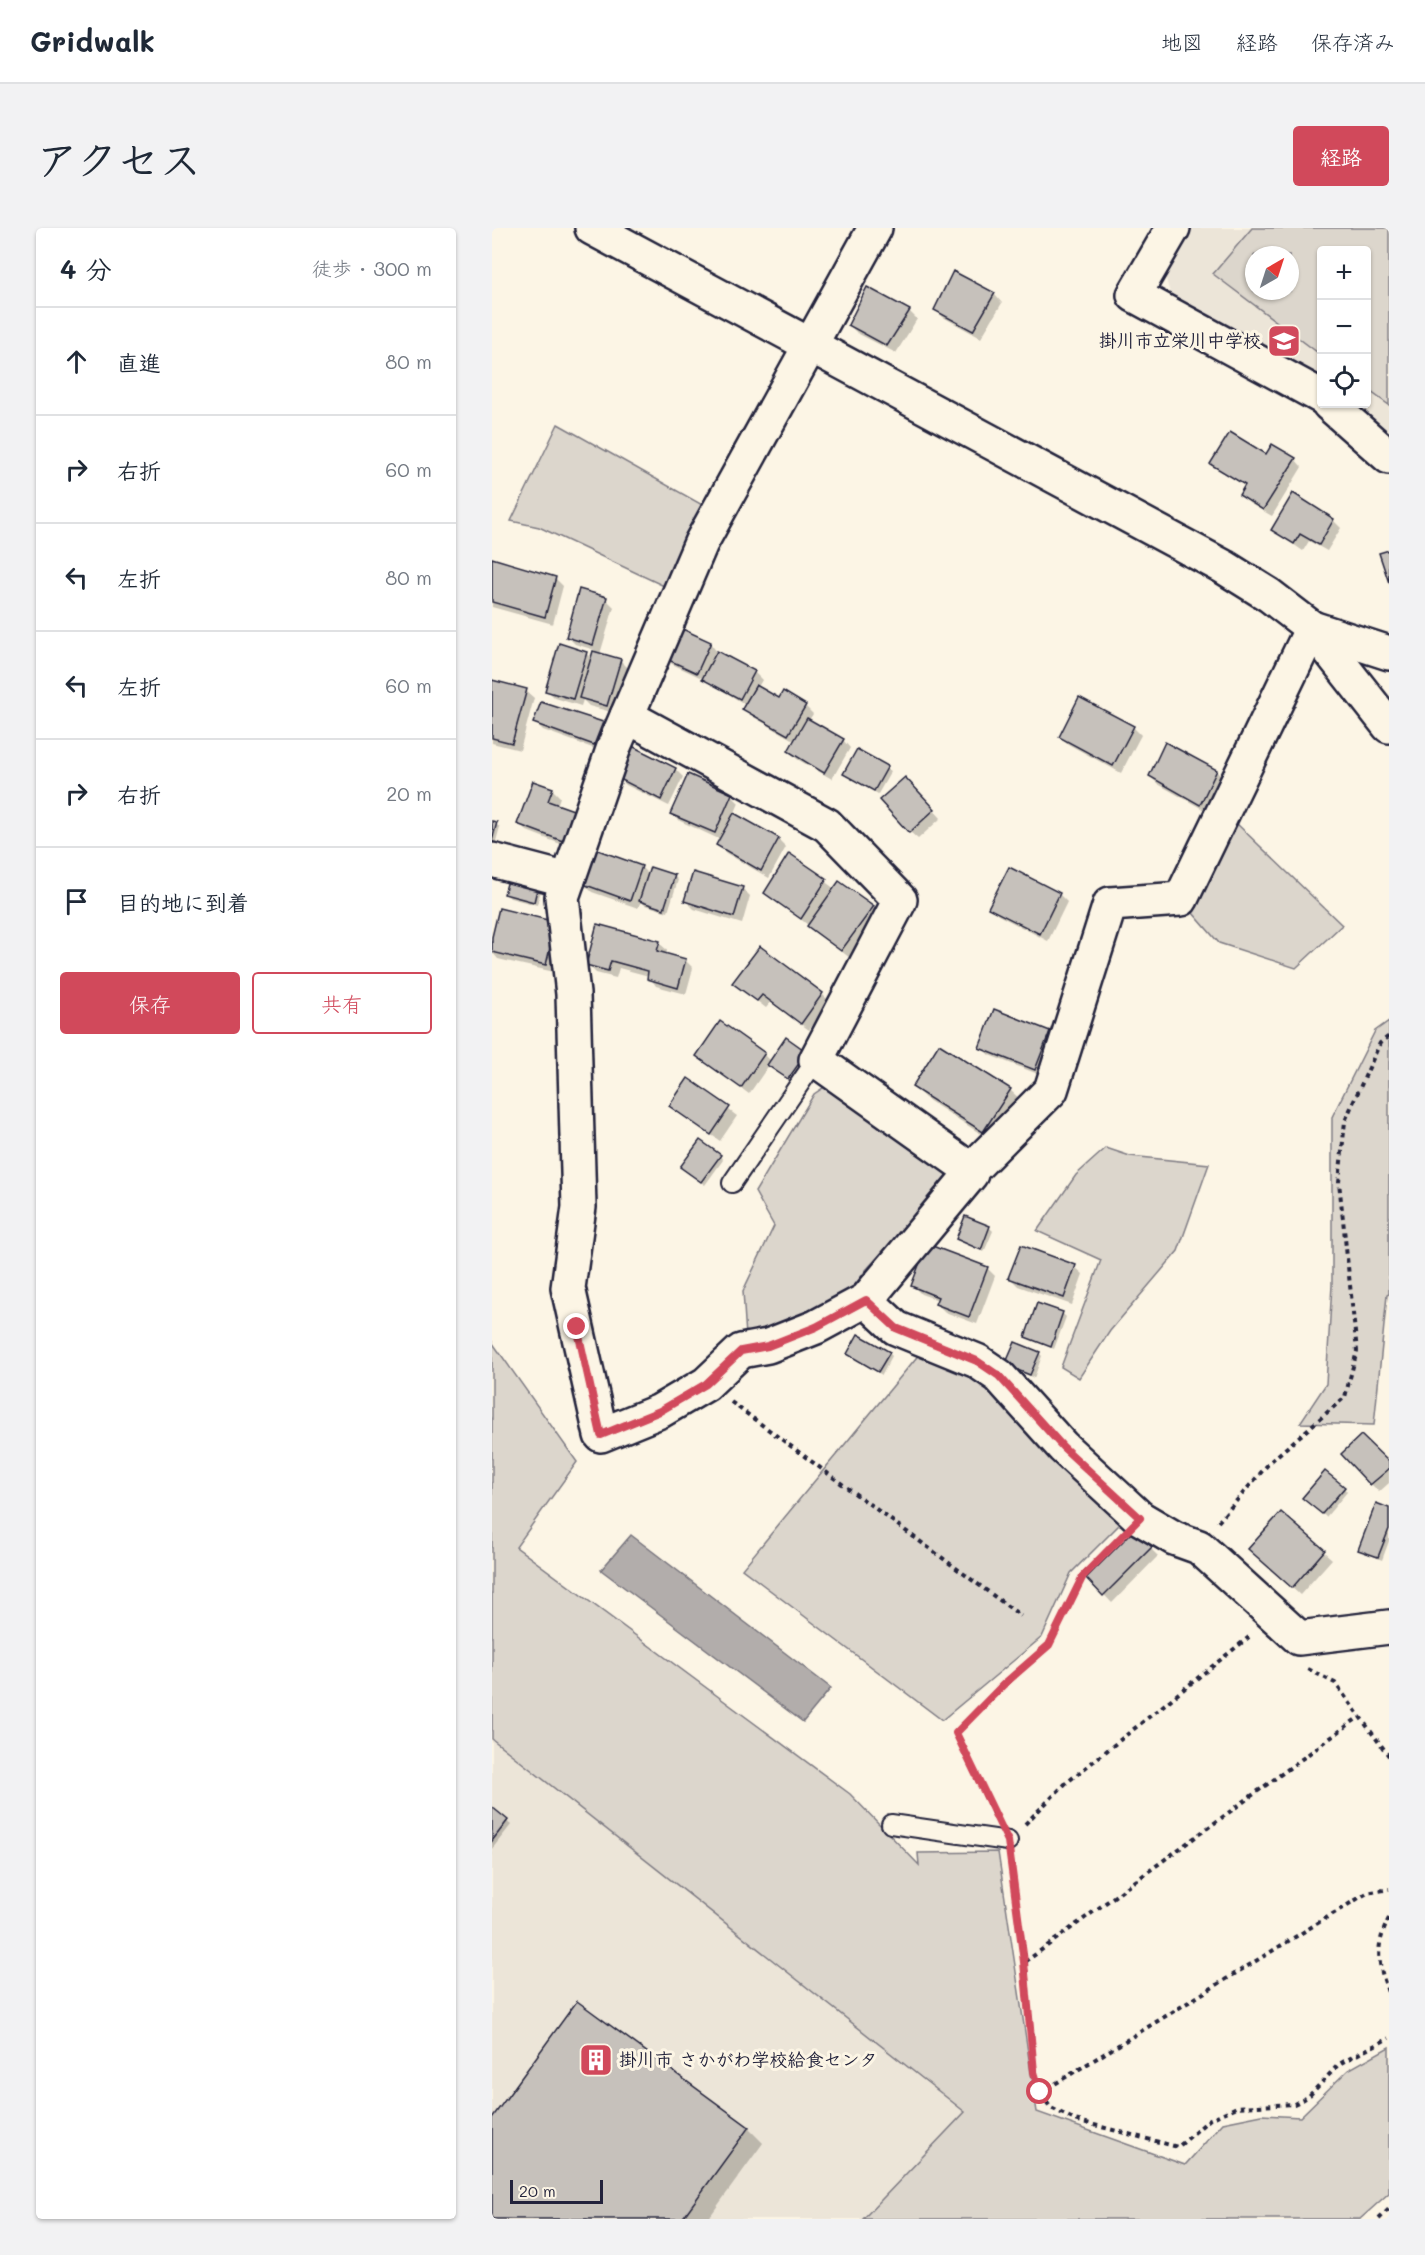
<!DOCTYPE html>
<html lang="ja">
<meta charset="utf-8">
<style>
:root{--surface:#fff;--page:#f2f2f3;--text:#1f2937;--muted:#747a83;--line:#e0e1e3;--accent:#d1495b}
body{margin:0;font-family:Mali,"Klee One",sans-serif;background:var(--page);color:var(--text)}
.controls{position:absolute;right:18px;top:18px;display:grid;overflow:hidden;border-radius:6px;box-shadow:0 2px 4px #0004}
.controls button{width:54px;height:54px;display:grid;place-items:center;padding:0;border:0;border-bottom:2px solid var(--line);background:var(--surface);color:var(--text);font:30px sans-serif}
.compass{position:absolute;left:753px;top:18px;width:54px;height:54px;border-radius:50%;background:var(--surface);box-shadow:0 2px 4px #0004;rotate:39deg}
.scale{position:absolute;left:18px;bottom:15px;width:93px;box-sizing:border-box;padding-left:6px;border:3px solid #22223b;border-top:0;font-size:16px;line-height:21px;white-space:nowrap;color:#22223b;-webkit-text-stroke:4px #fcf5e5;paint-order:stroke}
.stop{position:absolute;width:18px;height:18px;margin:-14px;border:4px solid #d1495b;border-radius:50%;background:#fff}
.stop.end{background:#d1495b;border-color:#fff;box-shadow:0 2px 6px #0008}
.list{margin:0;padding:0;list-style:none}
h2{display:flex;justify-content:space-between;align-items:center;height:78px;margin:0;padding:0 24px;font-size:26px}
h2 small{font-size:20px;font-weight:400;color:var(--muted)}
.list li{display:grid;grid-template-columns:39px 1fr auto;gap:18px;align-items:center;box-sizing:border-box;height:108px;padding:0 24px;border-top:2px solid var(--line)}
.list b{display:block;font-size:22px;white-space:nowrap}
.list em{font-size:20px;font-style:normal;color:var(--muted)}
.actions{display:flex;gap:12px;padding:18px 24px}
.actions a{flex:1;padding:14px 0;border:2px solid var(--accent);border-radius:6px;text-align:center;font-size:21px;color:var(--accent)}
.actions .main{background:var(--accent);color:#fff}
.icon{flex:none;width:33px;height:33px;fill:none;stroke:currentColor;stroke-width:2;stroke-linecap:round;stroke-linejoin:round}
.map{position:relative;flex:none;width:897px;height:1991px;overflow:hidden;border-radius:6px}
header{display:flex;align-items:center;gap:36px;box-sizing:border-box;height:84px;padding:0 30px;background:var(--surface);border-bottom:2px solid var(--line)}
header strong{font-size:28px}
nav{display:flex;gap:33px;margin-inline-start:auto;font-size:21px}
.intro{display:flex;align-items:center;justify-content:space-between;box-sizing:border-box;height:144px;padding:0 36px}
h1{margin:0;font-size:42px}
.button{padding:15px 27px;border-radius:6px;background:var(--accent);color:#fff;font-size:21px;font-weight:700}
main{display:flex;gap:36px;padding:0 36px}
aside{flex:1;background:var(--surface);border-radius:6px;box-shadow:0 2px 4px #0004}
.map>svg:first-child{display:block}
.built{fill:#ece5d8;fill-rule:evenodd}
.green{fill:#dcd6cc;stroke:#7f7c84;stroke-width:1.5;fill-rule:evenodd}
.water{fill:#b2adab;stroke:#78757e;stroke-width:1.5}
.shadow{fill:#0003}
.building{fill:#c6c1bb;stroke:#22223b;stroke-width:1.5}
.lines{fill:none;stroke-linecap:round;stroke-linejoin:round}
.lane-casing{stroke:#22223b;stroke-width:22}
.street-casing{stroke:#22223b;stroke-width:38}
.secondary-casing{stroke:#22223b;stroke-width:38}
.path{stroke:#22223b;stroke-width:4;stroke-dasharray:4.5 4.5;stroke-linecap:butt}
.lane{stroke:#fcf5e5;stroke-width:18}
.street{stroke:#fcf5e5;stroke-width:33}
.secondary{stroke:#fcf5e5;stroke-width:33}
.route{stroke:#d1495b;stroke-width:8}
.labels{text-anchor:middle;stroke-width:6;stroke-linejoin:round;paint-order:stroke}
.poi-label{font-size:18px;font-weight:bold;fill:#22223b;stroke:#fcf5e5;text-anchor:end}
</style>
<header>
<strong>Gridwalk</strong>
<nav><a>地図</a><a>経路</a><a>保存済み</a></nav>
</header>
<div class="intro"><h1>アクセス</h1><a class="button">経路</a></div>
<main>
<aside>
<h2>4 分<small>徒歩 · 300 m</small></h2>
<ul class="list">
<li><svg class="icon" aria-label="ahead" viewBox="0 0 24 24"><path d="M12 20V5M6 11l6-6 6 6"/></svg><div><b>直進</b></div><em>80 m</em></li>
<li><svg class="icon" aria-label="right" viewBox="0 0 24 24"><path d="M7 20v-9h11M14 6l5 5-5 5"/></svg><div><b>右折</b></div><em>60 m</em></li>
<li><svg class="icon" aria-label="left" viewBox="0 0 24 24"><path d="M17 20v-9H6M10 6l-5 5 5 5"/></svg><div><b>左折</b></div><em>80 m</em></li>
<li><svg class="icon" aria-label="left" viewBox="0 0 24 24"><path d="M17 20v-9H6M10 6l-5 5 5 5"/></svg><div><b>左折</b></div><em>60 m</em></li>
<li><svg class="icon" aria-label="right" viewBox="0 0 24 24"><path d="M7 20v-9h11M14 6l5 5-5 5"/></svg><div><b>右折</b></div><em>20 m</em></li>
<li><svg class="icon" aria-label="arrive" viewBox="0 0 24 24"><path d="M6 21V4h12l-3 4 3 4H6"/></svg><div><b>目的地に到着</b></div></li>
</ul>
<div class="actions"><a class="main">保存</a><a>共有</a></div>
</aside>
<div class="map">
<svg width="897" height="1991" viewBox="0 0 897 1991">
<rect width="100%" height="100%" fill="#fcf5e5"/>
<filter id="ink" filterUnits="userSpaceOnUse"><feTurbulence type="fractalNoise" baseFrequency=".0167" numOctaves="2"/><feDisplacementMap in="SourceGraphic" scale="12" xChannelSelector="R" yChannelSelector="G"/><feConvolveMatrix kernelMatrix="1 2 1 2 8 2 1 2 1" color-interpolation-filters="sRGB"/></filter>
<g filter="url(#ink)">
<!-- built -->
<g class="built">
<path d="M699,0H897V214L862,176H874V22H830L829,154L680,72L672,44ZM762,27H798V63H762Z"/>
<polygon points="0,1511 473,1884 371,1991 0,1991"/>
</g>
<!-- green -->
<g class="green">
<path d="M760,0H897V177L875,161L874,22H830L829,127L721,46ZM762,27H798V63H762Z"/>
<polygon points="66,196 214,279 172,358 47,299 19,293"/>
<polygon points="743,594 850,697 804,740 727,715 701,685"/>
<polygon points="897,793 897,1066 895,1067 882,1197 808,1195 834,1156 840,1057 840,889 883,803"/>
<polygon points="334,858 461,946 374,1042 353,1070 254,1109 251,1063 282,998 263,964 322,866"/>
<polygon points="614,920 638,928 717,936 686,1023 618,1103 587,1150 569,1139 609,1032 545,1003 584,947"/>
<polygon points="0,1114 85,1234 24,1319 358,1566 427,1637 426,1625 506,1624 545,1884 693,1937 731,1895 770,1887 808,1889 856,1842 897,1819 897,1965 868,1991 371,1991 473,1884 0,1511"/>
<polygon points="429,1124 499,1150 633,1291 579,1345 550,1409 450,1492 250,1341"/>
</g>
<!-- water -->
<polygon class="water" points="139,1307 339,1460 311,1494 109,1342"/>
<!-- shadow -->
<g class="shadow">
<polygon points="461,45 503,67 510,75 489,110 451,89 443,81"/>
<polygon points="417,83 425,91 404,125 365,105 357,97"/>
<polygon points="774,228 803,231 810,239 780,288 757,275 749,267 754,259 720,235"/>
<polygon points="841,292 849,300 835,323 817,313 811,323 781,302"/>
<polygon points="0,332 63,350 71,358 61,396 0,379"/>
<polygon points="114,371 122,379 108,426 128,432 136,440 123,485 97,478 91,472 89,478 63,470 55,462 94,425 100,431 103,422 83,416 75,408"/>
<polygon points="218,415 225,424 262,444 270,452 266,459 288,472 313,478 321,486 317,492 351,512 358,520 340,551 305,531 297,523 303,513 260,488 252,480 254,477 214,452 180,436 172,428"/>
<polygon points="0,453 34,463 42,470 28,522 0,515"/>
<polygon points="43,494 110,495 118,503 109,523 51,502"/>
<polygon points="641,499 649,507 629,545 576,516 568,508"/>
<polygon points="365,523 399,543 386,566 353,546"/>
<polygon points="183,541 191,549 177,578 134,557 126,549"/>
<polygon points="724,543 732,551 716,584 666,556 658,548"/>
<polygon points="421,559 449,590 426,611 418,604"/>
<polygon points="60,561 68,569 65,578 84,622 35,603 27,595"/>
<polygon points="239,567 247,575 242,587 286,611 294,619 277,650 234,625 226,617 229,612 188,593 180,585"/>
<polygon points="0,594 8,599 2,620 0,619"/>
<polygon points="104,623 150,640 157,647 182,648 186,652 176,684 153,677 149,673 146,680 100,664 92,656"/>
<polygon points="297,627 343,661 381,679 389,687 358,730 274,664"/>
<polygon points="517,641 567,666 575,674 556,713 506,687 498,679"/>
<polygon points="50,658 45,677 18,670 14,666"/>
<polygon points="250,660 258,668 250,696 202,681 194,673"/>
<polygon points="72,703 62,744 6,731 0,724 0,715"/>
<polygon points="167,715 175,722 174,727 193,732 201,740 194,766 164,758 157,748 127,740 124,750 104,745 96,737"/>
<polygon points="242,755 330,766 338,774 317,802 279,774 274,780"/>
<polygon points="557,804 565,812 551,848 497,827 489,819"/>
<polygon points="272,826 279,833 317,829 300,854 277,837 257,866 206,828"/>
<polygon points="196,852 245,888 228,913 179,878"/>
<polygon points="422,859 518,862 530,873 503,915 433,870"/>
<polygon points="228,928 231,932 213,957 194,943"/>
<polygon points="497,999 501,1003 492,1024 466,1011"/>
<polygon points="583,1039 591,1046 580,1077 526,1058 518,1050"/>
<polygon points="495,1040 503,1048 485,1096 453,1084 445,1076 446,1072 429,1066 421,1058"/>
<polygon points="570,1085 574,1089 562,1121 534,1108"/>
<polygon points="397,1125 400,1128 390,1147 356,1126"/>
<polygon points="547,1125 550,1128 542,1150 519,1140"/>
<polygon points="897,1236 897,1255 887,1264 879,1256"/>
<polygon points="852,1260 855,1264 834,1289 816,1274"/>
<polygon points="897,1282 897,1313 890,1332 868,1322"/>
<polygon points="789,1286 840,1331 808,1367 766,1329"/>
<polygon points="642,1304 666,1328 620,1375 596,1350"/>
<polygon points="0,1581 19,1597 0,1621"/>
<polygon points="0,1892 256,1900 271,1915 216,1991 0,1991"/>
</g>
<!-- building -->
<g class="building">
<polygon points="461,43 503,65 481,103 442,82"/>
<polygon points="375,59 418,82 395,118 356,97"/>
<polygon points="738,204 774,226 780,216 804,230 771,282 747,267 753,257 718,236"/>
<polygon points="801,265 842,291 827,317 808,306 802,316 779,302"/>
<polygon points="897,322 897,355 887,325"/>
<polygon points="0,330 64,349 53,389 0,374"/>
<polygon points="87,361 115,369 101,417 74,409"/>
<polygon points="184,398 219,414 205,445 170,429"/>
<polygon points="67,415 95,424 81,471 53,463"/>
<polygon points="101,423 129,431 115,478 87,470"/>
<polygon points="225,423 263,443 248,471 210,451"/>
<polygon points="0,452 35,461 20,515 0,510"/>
<polygon points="264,457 287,470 291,463 314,477 296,507 250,481"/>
<polygon points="587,469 642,498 621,538 567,509"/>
<polygon points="49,474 111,494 102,517 41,495"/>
<polygon points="315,490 352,511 332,545 296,523"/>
<polygon points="673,514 725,542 708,577 657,548"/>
<polygon points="140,518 184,540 169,572 124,549"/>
<polygon points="365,521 396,538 382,563 351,546"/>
<polygon points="196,546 240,566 223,605 178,586"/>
<polygon points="413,549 443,581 417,605 387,572"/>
<polygon points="41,553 61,560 56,573 87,584 76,615 25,596"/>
<polygon points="242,585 287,610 269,643 224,617"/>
<polygon points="0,593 5,594 0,613"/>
<polygon points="103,621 150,638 138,673 91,656"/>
<polygon points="297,625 335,651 309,691 272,665"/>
<polygon points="158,639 183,647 172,681 147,673"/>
<polygon points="517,639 568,665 548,706 496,680"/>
<polygon points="201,644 251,659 242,689 192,673"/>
<polygon points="18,645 47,653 42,674 12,666"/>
<polygon points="347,653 382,678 349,723 315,698"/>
<polygon points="7,680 64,694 54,737 0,724 0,709"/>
<polygon points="105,696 168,713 165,723 194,731 186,760 155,751 156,743 119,733 116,743 94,737"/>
<polygon points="268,718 331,765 309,796 270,767 265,773 240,755"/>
<polygon points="502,781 558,803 543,842 487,820"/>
<polygon points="228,793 273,825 249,860 204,828"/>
<polygon points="294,809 315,824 296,851 275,837"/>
<polygon points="447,816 519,861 491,904 420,859"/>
<polygon points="196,850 238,879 219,907 177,878"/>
<polygon points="208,912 229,927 209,954 188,939"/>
<polygon points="473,988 498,998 489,1022 464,1011"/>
<polygon points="435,1016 496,1039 477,1089 443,1076 446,1069 419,1058"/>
<polygon points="529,1017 584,1037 572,1070 516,1050"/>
<polygon points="545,1075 571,1084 559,1119 533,1109"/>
<polygon points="366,1106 398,1124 386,1144 355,1126"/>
<polygon points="523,1114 548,1124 538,1147 513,1137"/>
<polygon points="869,1207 897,1234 897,1241 878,1257 849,1226"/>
<polygon points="833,1243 853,1259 830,1286 810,1270"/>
<polygon points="884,1275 897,1280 897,1301 886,1329 866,1322"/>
<polygon points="789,1284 833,1322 800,1360 756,1321"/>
<polygon points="642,1302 660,1319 611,1368 594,1350"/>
<polygon points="0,1579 16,1592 0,1613"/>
<polygon points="85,1773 257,1899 190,1991 0,1991 0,1890"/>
</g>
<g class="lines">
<!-- lane casing -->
<g class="lane-casing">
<g id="lane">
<polyline points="240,955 324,832"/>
<polyline points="399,1596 516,1613"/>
</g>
</g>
<!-- street casing -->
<g class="street-casing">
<g id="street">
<polyline points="383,0 209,315 123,516 70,669 81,766 87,979 76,1060 109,1207 168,1183 214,1156 249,1123 276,1118 324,1099 374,1072 479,946 479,942 559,862 618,676 689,671 820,400 897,425"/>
<polyline points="681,0 642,67 830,169"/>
<polyline points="837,176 897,229"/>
<polyline points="135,488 335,597 408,672 324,832 479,942"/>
<polyline points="0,632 76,652"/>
<polyline points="374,1072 404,1100 485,1133 507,1148 571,1219 648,1290 682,1310 707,1319 807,1410 897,1399"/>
</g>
</g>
<!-- secondary casing -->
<g class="secondary-casing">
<polyline id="secondary" points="100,0 732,339 777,367 820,400 897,498"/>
</g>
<!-- path -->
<g class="path">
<polyline points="239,1174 529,1388"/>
<polyline points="726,1294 779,1233 853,1169 865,1123 847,954 853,893 888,815 897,808"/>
<polyline points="816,1441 843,1455 897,1528"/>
<polyline points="502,1586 464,1505 511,1457 557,1417 591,1348 625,1313"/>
<polyline points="533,1596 573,1556 757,1409"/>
<polyline points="519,1635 533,1734 542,1844 548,1865 559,1880 583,1892 686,1919 718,1891 745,1879 802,1876 816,1869 847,1836 897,1810"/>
<path d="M897,1690C882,1721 886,1735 897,1767"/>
<polyline points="533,1734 867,1489"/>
<polyline points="548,1865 875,1665 897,1661"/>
<polyline points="887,1991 897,1981"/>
</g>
<!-- lane -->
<use href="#lane" class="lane"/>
<!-- street -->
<use href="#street" class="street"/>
<!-- secondary -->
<use href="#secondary" class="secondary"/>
</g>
</g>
<g class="lines" filter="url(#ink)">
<!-- route -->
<polyline class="route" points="85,1099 109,1207 168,1183 214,1156 249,1123 276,1118 324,1099 374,1072 404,1100 485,1133 507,1148 571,1219 648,1290 591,1348 557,1417 511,1457 464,1505 516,1613 532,1734 542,1844 548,1864"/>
</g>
<!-- icons -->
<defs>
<g id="school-square" transform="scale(1.725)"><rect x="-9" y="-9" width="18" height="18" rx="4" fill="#d1495b" stroke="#fcf5e5"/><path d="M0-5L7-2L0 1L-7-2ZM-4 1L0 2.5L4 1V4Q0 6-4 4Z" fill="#fff"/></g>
<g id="building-square" transform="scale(1.725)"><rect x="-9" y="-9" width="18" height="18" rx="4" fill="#d1495b" stroke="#fcf5e5"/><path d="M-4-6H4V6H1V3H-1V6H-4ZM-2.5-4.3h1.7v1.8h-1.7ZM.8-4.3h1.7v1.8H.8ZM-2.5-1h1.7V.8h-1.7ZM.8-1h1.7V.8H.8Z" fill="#fff"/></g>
</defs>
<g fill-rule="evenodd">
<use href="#school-square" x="792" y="113"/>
<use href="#building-square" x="104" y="1832"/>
</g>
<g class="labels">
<!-- poi labels -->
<g class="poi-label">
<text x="769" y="119">掛川市立栄川中学校</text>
<text x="127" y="1838" text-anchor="start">掛川市 さかがわ学校給食センタ</text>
</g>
</g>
</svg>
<div class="controls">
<button>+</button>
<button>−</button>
<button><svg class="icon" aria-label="locate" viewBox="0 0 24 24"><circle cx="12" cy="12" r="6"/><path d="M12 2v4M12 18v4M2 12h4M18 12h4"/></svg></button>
</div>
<svg class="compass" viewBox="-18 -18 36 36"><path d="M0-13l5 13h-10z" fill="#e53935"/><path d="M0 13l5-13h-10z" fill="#747a83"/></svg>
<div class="scale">20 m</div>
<div class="stop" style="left:548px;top:1864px"></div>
<div class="stop end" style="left:85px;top:1099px"></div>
</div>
</main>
